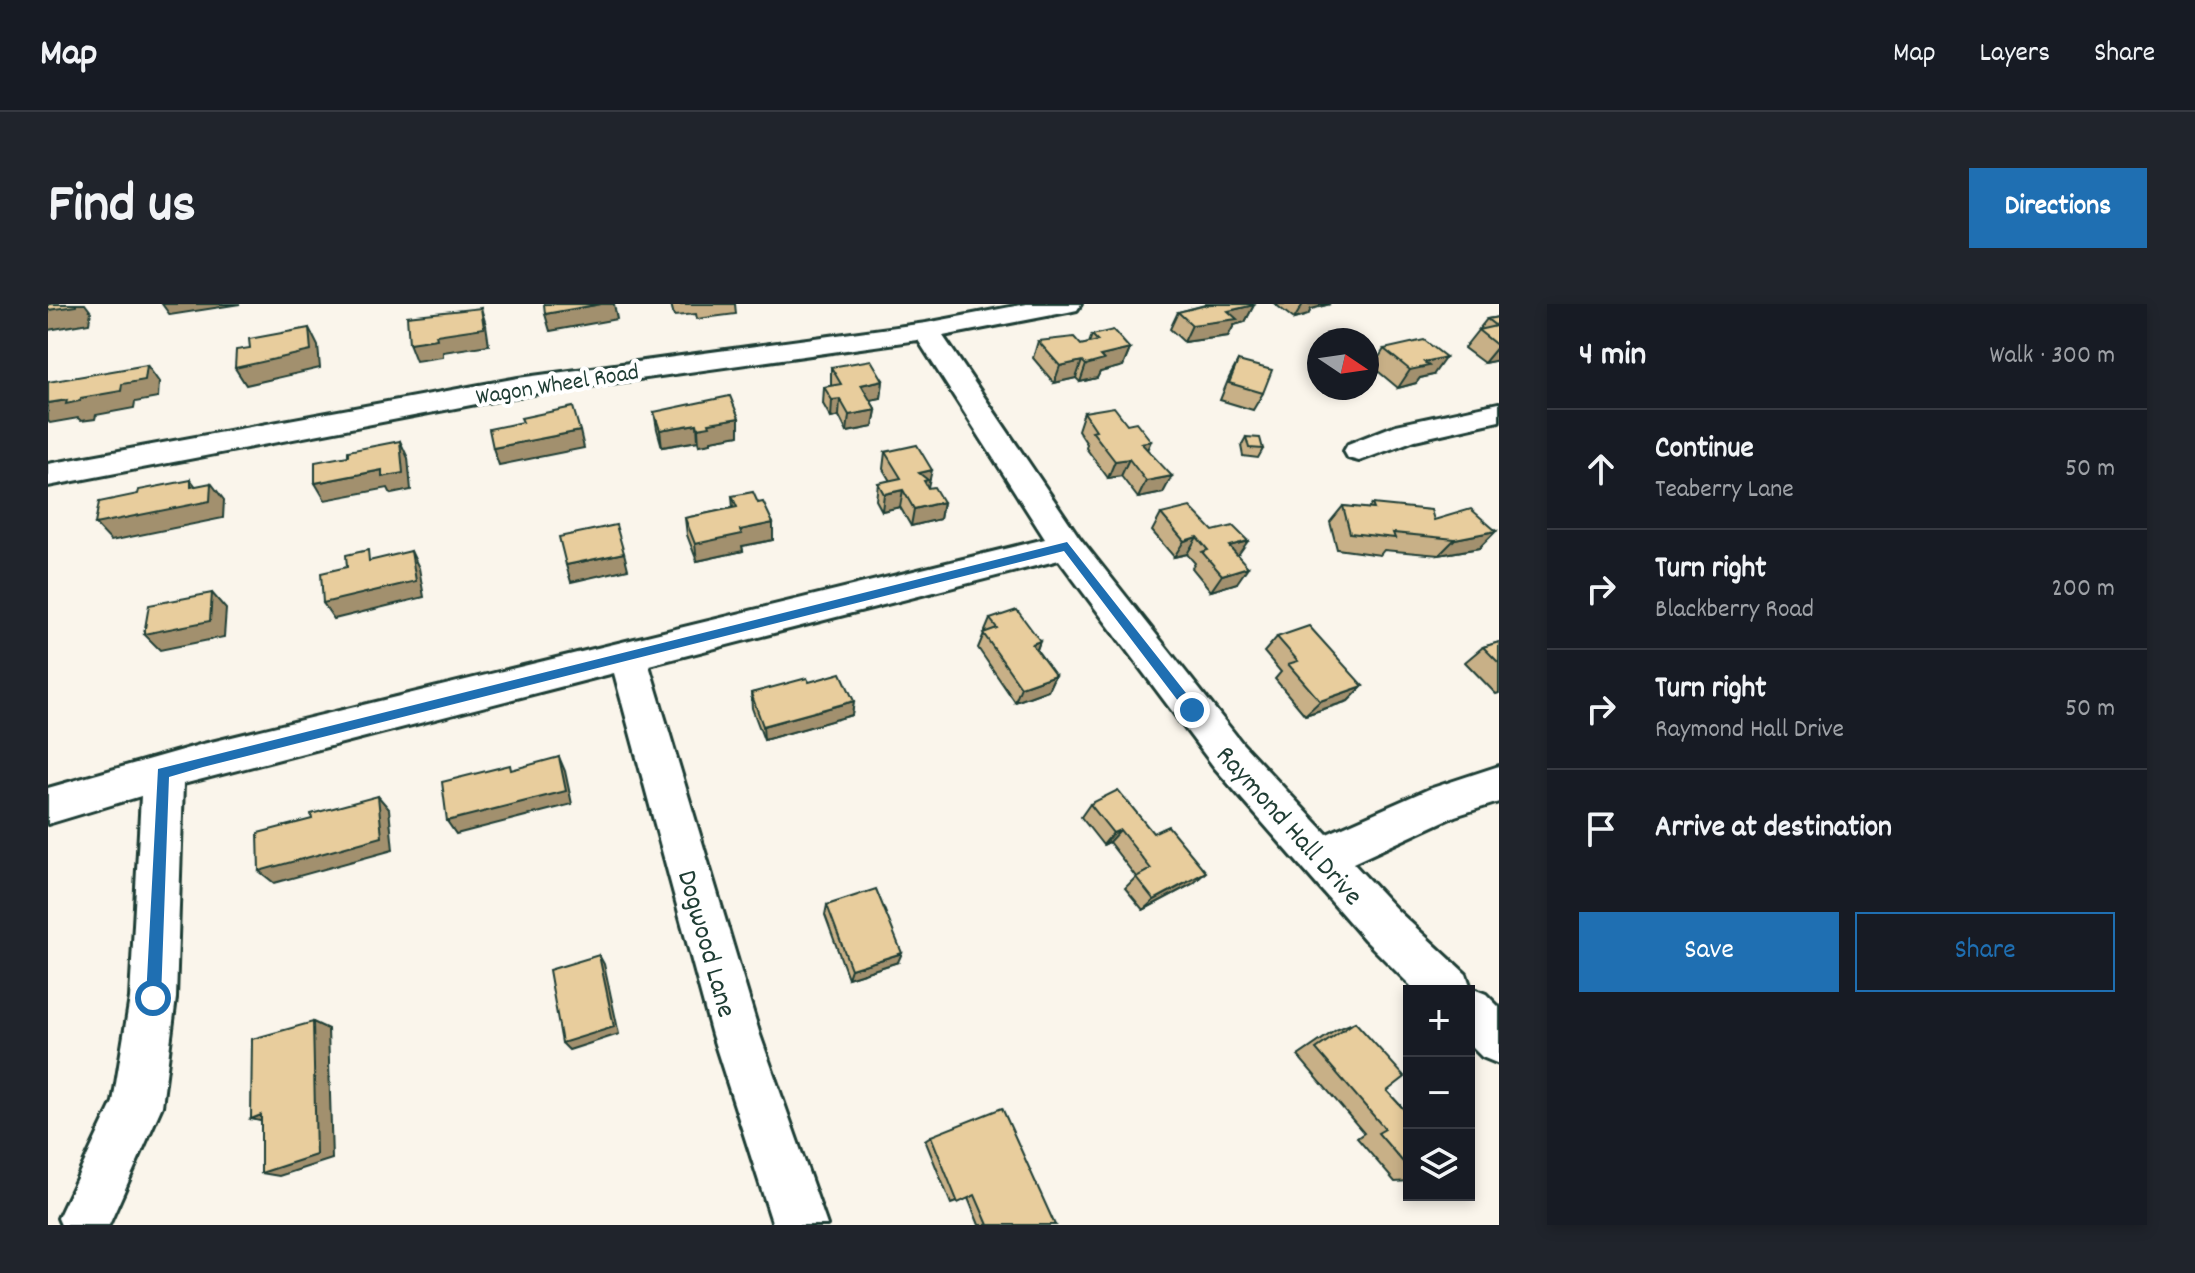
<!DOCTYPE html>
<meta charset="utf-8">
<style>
:root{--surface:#171b24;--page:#20242c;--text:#f1f3f6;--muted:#9ea1a6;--line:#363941;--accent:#1f6fb2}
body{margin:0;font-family:Dekko,sans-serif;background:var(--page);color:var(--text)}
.controls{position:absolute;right:24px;bottom:24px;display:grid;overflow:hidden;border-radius:0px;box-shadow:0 4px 12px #0003}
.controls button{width:72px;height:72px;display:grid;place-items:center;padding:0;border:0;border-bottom:2px solid var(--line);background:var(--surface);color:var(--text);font:40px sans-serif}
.compass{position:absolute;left:1259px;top:24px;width:72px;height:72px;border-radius:50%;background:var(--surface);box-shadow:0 4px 12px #0003;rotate:103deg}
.stop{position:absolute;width:24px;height:24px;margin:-18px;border:6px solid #1f6fb2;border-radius:50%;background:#fff}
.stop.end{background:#1f6fb2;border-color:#fff;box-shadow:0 2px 8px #0008}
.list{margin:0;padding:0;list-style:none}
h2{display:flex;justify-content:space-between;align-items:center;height:104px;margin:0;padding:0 32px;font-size:34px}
h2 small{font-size:26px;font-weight:400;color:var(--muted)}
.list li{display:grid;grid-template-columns:52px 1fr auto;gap:24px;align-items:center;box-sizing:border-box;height:120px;padding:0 32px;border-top:2px solid var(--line)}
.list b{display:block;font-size:30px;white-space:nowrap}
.list p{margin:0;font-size:26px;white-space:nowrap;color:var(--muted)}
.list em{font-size:26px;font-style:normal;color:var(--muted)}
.actions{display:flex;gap:16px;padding:24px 32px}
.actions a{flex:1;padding:18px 0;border:2px solid var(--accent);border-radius:0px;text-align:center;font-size:28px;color:var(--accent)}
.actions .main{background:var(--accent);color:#fff}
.icon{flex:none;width:44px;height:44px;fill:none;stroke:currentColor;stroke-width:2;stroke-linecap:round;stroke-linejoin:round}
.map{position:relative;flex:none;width:1451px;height:921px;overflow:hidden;border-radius:0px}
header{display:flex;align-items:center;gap:48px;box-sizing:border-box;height:112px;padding:0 40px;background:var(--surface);border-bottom:2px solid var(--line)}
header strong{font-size:38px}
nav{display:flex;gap:44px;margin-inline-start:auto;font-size:28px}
.intro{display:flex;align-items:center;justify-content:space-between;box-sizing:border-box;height:192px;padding:0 48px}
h1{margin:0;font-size:56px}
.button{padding:20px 36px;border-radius:0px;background:var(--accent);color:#fff;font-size:28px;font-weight:700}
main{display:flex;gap:48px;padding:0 48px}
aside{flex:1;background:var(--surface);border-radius:0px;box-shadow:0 4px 12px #0003}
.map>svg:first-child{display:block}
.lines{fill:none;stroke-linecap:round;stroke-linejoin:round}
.street-casing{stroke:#1f3d34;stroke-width:6}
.street{fill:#fff;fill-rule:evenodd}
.wall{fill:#c8b087;stroke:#1f3d34;stroke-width:2}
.shaded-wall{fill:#a2906e;stroke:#1f3d34;stroke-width:2}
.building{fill:#e8cd9d;stroke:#1f3d34;stroke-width:2}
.route{fill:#1f6fb2}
.labels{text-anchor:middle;stroke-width:8;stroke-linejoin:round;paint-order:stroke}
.far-street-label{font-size:24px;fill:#1f3d34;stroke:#fff}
.street-label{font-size:28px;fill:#1f3d34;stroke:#fff}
</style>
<header>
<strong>Map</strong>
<nav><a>Map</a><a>Layers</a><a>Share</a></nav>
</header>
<div class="intro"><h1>Find us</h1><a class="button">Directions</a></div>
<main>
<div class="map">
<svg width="1451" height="921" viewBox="0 0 1451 921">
<rect width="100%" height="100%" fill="#faf5eb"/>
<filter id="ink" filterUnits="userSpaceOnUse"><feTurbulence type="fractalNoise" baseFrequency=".0125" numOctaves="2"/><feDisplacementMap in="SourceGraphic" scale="16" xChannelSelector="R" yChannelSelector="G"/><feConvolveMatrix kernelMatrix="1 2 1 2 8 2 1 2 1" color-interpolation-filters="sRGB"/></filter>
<g filter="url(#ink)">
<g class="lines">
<!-- street casing -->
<g class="street-casing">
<g id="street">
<polygon points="978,0 1033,0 1029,6 1020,8 895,32 1031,233 1194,439 1279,530 1381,485 1451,462 1451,498 1407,512 1305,559 1349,606 1418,670 1423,684 1438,690 1451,703 1451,760 1434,753 1421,740 1421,687 1368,687 1317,636 1166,463 1011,256 601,361 712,731 779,921 725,921 664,731 566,369 135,480 128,694 114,802 61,921 13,921 10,914 65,798 82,694 93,492 0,520 0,484 155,440 997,235 870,36 470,92 0,182 0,160 470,74 878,19"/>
<polygon points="1451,99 1451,117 1367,136 1311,157 1300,154 1296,147 1300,140 1348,121"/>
</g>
</g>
<!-- street -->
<use href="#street" class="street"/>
</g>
<!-- wall -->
<g class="wall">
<polygon points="623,0 687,0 688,10 649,15 648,10 626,12"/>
<polygon points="1157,0 1205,0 1206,1 1197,18 1186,21 1180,32 1136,38 1122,25 1130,8 1157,1"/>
<polygon points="1227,0 1282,0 1263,5 1260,11 1246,15"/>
<polygon points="1451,13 1451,56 1436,59 1416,44 1439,15"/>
<polygon points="1044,31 1082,45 1075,62 1052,68 1049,74 1032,78 1028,74 1006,79 985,54 990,37 1033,41 1041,39"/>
<polygon points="1336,45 1385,71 1372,74 1368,79 1350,84 1325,63"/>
<polygon points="1190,57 1215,89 1205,106 1172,96 1181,74"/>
<polygon points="783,63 835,76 833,94 822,96 828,106 825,123 799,128 791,112 783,114 775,100 776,83 783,82"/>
<polygon points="606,108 691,131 663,136 663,139 651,141 650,137 614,143 609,125"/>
<polygon points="1036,108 1099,146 1115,189 1090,194 1073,172 1060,174 1038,144 1039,140 1030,126"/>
<polygon points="1198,133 1215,145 1210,154 1195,152 1193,142"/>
<polygon points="837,148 880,183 879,183 895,198 892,215 863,222 852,203 834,207 828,196 830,179 842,177 835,165"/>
<polygon points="684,192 710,199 725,219 725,236 694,242 695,247 649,257 639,231 637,214 685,204"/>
<polygon points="1324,200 1386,216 1448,227 1431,244 1391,251 1336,246 1332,251 1289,245 1282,218 1295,202 1320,205"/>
<polygon points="1113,210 1165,227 1190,252 1189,279 1163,287 1144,264 1147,259 1139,250 1126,253 1104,227"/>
<polygon points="942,315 992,337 989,346 1007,371 1000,386 967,398 930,344"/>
<polygon points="1229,333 1315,382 1300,397 1257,411 1227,375 1233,368 1216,348"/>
<polygon points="1451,338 1451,389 1448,390 1417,358 1435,343"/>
<polygon points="761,378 806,397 804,411 716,436 704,404 703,389"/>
<polygon points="1042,500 1105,529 1146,579 1095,606 1077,584 1088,573 1061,538 1055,541 1033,513"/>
<polygon points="779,601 850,658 800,674 777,611"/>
<polygon points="1307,718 1339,787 1361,811 1361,877 1347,878 1309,834 1316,829 1250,752 1288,726"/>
<polygon points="883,832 1007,921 931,921 920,894 903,900 877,836"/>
</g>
<!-- shaded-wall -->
<g class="shaded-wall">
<polygon points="28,0 37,0 43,8 41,19 0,26 0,6"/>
<polygon points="114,0 192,0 122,11"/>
<polygon points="553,0 566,0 569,15 502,27 497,10"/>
<polygon points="1255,0 1282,0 1263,5 1260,11 1246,15"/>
<polygon points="1206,1 1197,18 1186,21 1180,32 1136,38 1144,21 1180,7"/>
<polygon points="433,4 438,21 441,41 395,48 395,53 368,57 361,39 388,31"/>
<polygon points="261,24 270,42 272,64 198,81 187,64"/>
<polygon points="1450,42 1451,56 1436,59"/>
<polygon points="1082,45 1075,62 1052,68 1049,74 1032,78 1038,61 1052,52"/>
<polygon points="1398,53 1385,71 1372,74 1368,79 1350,84 1362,66 1376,58"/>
<polygon points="1034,57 1028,74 1006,79 1012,62"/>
<polygon points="99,61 111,78 110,94 87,98 86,104 48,111 47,115 33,117 30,114 2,119 0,117 0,99 33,94 74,80"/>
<polygon points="835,76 833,94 811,98 813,81"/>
<polygon points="792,95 791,112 783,114 784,96"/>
<polygon points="828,106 825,123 799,128 801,111"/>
<polygon points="691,114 691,131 663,136 663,139 651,141 650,124 661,119"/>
<polygon points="649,120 650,137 614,143 612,126"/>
<polygon points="532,127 536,144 451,161 445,144"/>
<polygon points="352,137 360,154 363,186 343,190 340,184 277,196 267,179 334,166"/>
<polygon points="1103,137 1095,155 1093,139"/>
<polygon points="1081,155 1073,172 1060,174 1067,157"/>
<polygon points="884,166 880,183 878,183 871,169"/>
<polygon points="1124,172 1115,189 1090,194 1098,177"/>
<polygon points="143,176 156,193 163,179 176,196 175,214 63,237 47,220 143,183"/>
<polygon points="855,186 852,203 834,207 836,190"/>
<polygon points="895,198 892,215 863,222 866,205"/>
<polygon points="725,219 725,236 694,242 695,247 649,257 647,240 692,226"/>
<polygon points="1448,227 1431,244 1391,251 1407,235"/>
<polygon points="1149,233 1139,250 1126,253 1136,237"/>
<polygon points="1200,237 1188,254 1181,242"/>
<polygon points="363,247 371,264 376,293 286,315 275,299"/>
<polygon points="576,249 580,265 523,278 518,261"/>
<polygon points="1200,263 1189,279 1163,287 1174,271"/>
<polygon points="164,289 178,305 176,333 112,346 96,330"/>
<polygon points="992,337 986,353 984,340"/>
<polygon points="1007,371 1000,386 967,398 973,383"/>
<polygon points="1315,382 1300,397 1257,411 1272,397"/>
<polygon points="806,397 804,411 716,436 715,422"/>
<polygon points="511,453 517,467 524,500 408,530 399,517"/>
<polygon points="330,492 341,505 345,546 226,579 211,567"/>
<polygon points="1072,526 1061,538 1055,541 1065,529"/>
<polygon points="1158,568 1146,579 1095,606 1106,596"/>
<polygon points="854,649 850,658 800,674 803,665"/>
<polygon points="551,651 556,660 571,730 521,746 514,739"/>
<polygon points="265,718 280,725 284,855 231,872 213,869"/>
<polygon points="213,811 221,819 203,815"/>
</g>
<!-- building -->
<g class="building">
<polygon points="0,0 28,0 28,2 0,6"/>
<polygon points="496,0 553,0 497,10"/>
<polygon points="1163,0 1205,0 1206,1 1180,7 1189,15 1144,21 1130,8"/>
<polygon points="433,4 436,24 388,31 389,35 361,39 359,12"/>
<polygon points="1451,13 1451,42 1450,42 1430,26 1448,22 1439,15"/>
<polygon points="261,24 263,47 187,64 188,46 202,44 201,35"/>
<polygon points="1065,26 1082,45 1052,52 1056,56 1038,61 1034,57 1012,62 990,37 1026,33 1033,41 1050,37 1044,31"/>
<polygon points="1376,36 1398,53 1376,58 1381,62 1362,66 1336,45"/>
<polygon points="823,56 835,76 813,81 828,106 801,111 792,95 784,96 776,83 793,80 783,63"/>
<polygon points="1190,57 1224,66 1215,89 1181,79"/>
<polygon points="99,61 97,76 74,80 73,87 33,94 32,97 18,100 19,96 0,99 0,78"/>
<polygon points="682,92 691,114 661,119 662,122 650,124 649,120 612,126 606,108"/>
<polygon points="525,103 532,127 445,144 441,125 475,118 473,114"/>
<polygon points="1066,103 1079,120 1088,118 1103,137 1093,139 1124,172 1098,177 1081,155 1067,157 1044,127 1048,126 1036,108"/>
<polygon points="1198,133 1212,134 1215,145 1201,144"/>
<polygon points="352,137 355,169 334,173 334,166 267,179 267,158 300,152 300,147"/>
<polygon points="869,141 884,166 871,169 880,176 876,177 880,184 886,183 895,198 866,205 855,186 836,190 830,179 853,174 837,148"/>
<polygon points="143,176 143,183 163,179 162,197 47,220 51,198 90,190 91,186"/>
<polygon points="705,188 710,199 715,198 725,219 692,226 694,230 647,240 637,214 689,203 684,192"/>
<polygon points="1324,200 1383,206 1386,216 1423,205 1448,227 1407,235 1345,229 1347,234 1302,229 1295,202 1326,205"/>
<polygon points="1142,203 1165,227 1185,222 1200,237 1181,242 1200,263 1174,271 1154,248 1160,246 1149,233 1136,237 1113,210"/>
<polygon points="568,221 576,249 518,261 511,233"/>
<polygon points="320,246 321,257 363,247 368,277 275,299 273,269 299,263 298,251"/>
<polygon points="164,289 162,317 96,330 101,301"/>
<polygon points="969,306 992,337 984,340 1007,371 973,383 935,329 949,324 942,315"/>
<polygon points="1261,322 1315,382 1272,397 1240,360 1250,357 1229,333"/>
<polygon points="1451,338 1451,359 1435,343"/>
<polygon points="793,369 806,397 715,422 703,389 759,374 761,378"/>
<polygon points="511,453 518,487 399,517 394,478 462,461 463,466"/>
<polygon points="1070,486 1105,529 1120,522 1158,568 1106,596 1088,573 1103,565 1072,526 1065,529 1042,500"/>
<polygon points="330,492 334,533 211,567 210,529 264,515 263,510"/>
<polygon points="828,585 854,649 803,665 779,601"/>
<polygon points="551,651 566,723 514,739 501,666"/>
<polygon points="265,718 268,851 213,869 213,811 203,815 204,735"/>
<polygon points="1307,718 1357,773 1339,787 1361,811 1361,865 1330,829 1337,825 1268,745"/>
<polygon points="954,804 1007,921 940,921 927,891 910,899 883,832"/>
</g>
</g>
<!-- route -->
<polygon class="route" points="1019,238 1149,403 1149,410 1140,410 1016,247 155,463 121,473 113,694 105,702 100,699 98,694 110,465"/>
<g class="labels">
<!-- far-street labels -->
<g class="far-street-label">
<text transform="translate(509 79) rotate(-9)" y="8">Wagon Wheel Road</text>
</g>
<!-- street labels -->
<g class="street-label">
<text transform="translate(1243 520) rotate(48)" y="10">Raymond Hall Drive</text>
<text transform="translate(661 639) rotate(74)" y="10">Dogwood Lane</text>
</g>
</g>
</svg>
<div class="controls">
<button>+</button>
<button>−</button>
<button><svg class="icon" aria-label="layers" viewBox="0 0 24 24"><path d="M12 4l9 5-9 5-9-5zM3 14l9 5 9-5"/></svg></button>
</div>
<svg class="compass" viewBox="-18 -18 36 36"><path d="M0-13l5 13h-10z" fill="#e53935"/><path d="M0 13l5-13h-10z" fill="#9ea1a6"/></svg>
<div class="stop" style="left:105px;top:694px"></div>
<div class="stop end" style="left:1144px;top:406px"></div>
</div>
<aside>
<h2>4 min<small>Walk · 300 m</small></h2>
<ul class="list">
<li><svg class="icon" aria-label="ahead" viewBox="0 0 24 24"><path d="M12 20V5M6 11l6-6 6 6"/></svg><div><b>Continue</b><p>Teaberry Lane</p></div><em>50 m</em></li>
<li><svg class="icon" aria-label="right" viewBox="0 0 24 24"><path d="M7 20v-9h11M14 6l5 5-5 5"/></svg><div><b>Turn right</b><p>Blackberry Road</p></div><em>200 m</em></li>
<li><svg class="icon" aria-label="right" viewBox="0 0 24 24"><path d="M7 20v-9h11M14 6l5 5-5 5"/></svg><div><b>Turn right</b><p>Raymond Hall Drive</p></div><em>50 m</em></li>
<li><svg class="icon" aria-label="arrive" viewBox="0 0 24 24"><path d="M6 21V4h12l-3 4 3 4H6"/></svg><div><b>Arrive at destination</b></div></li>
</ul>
<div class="actions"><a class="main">Save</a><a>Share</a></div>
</aside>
</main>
